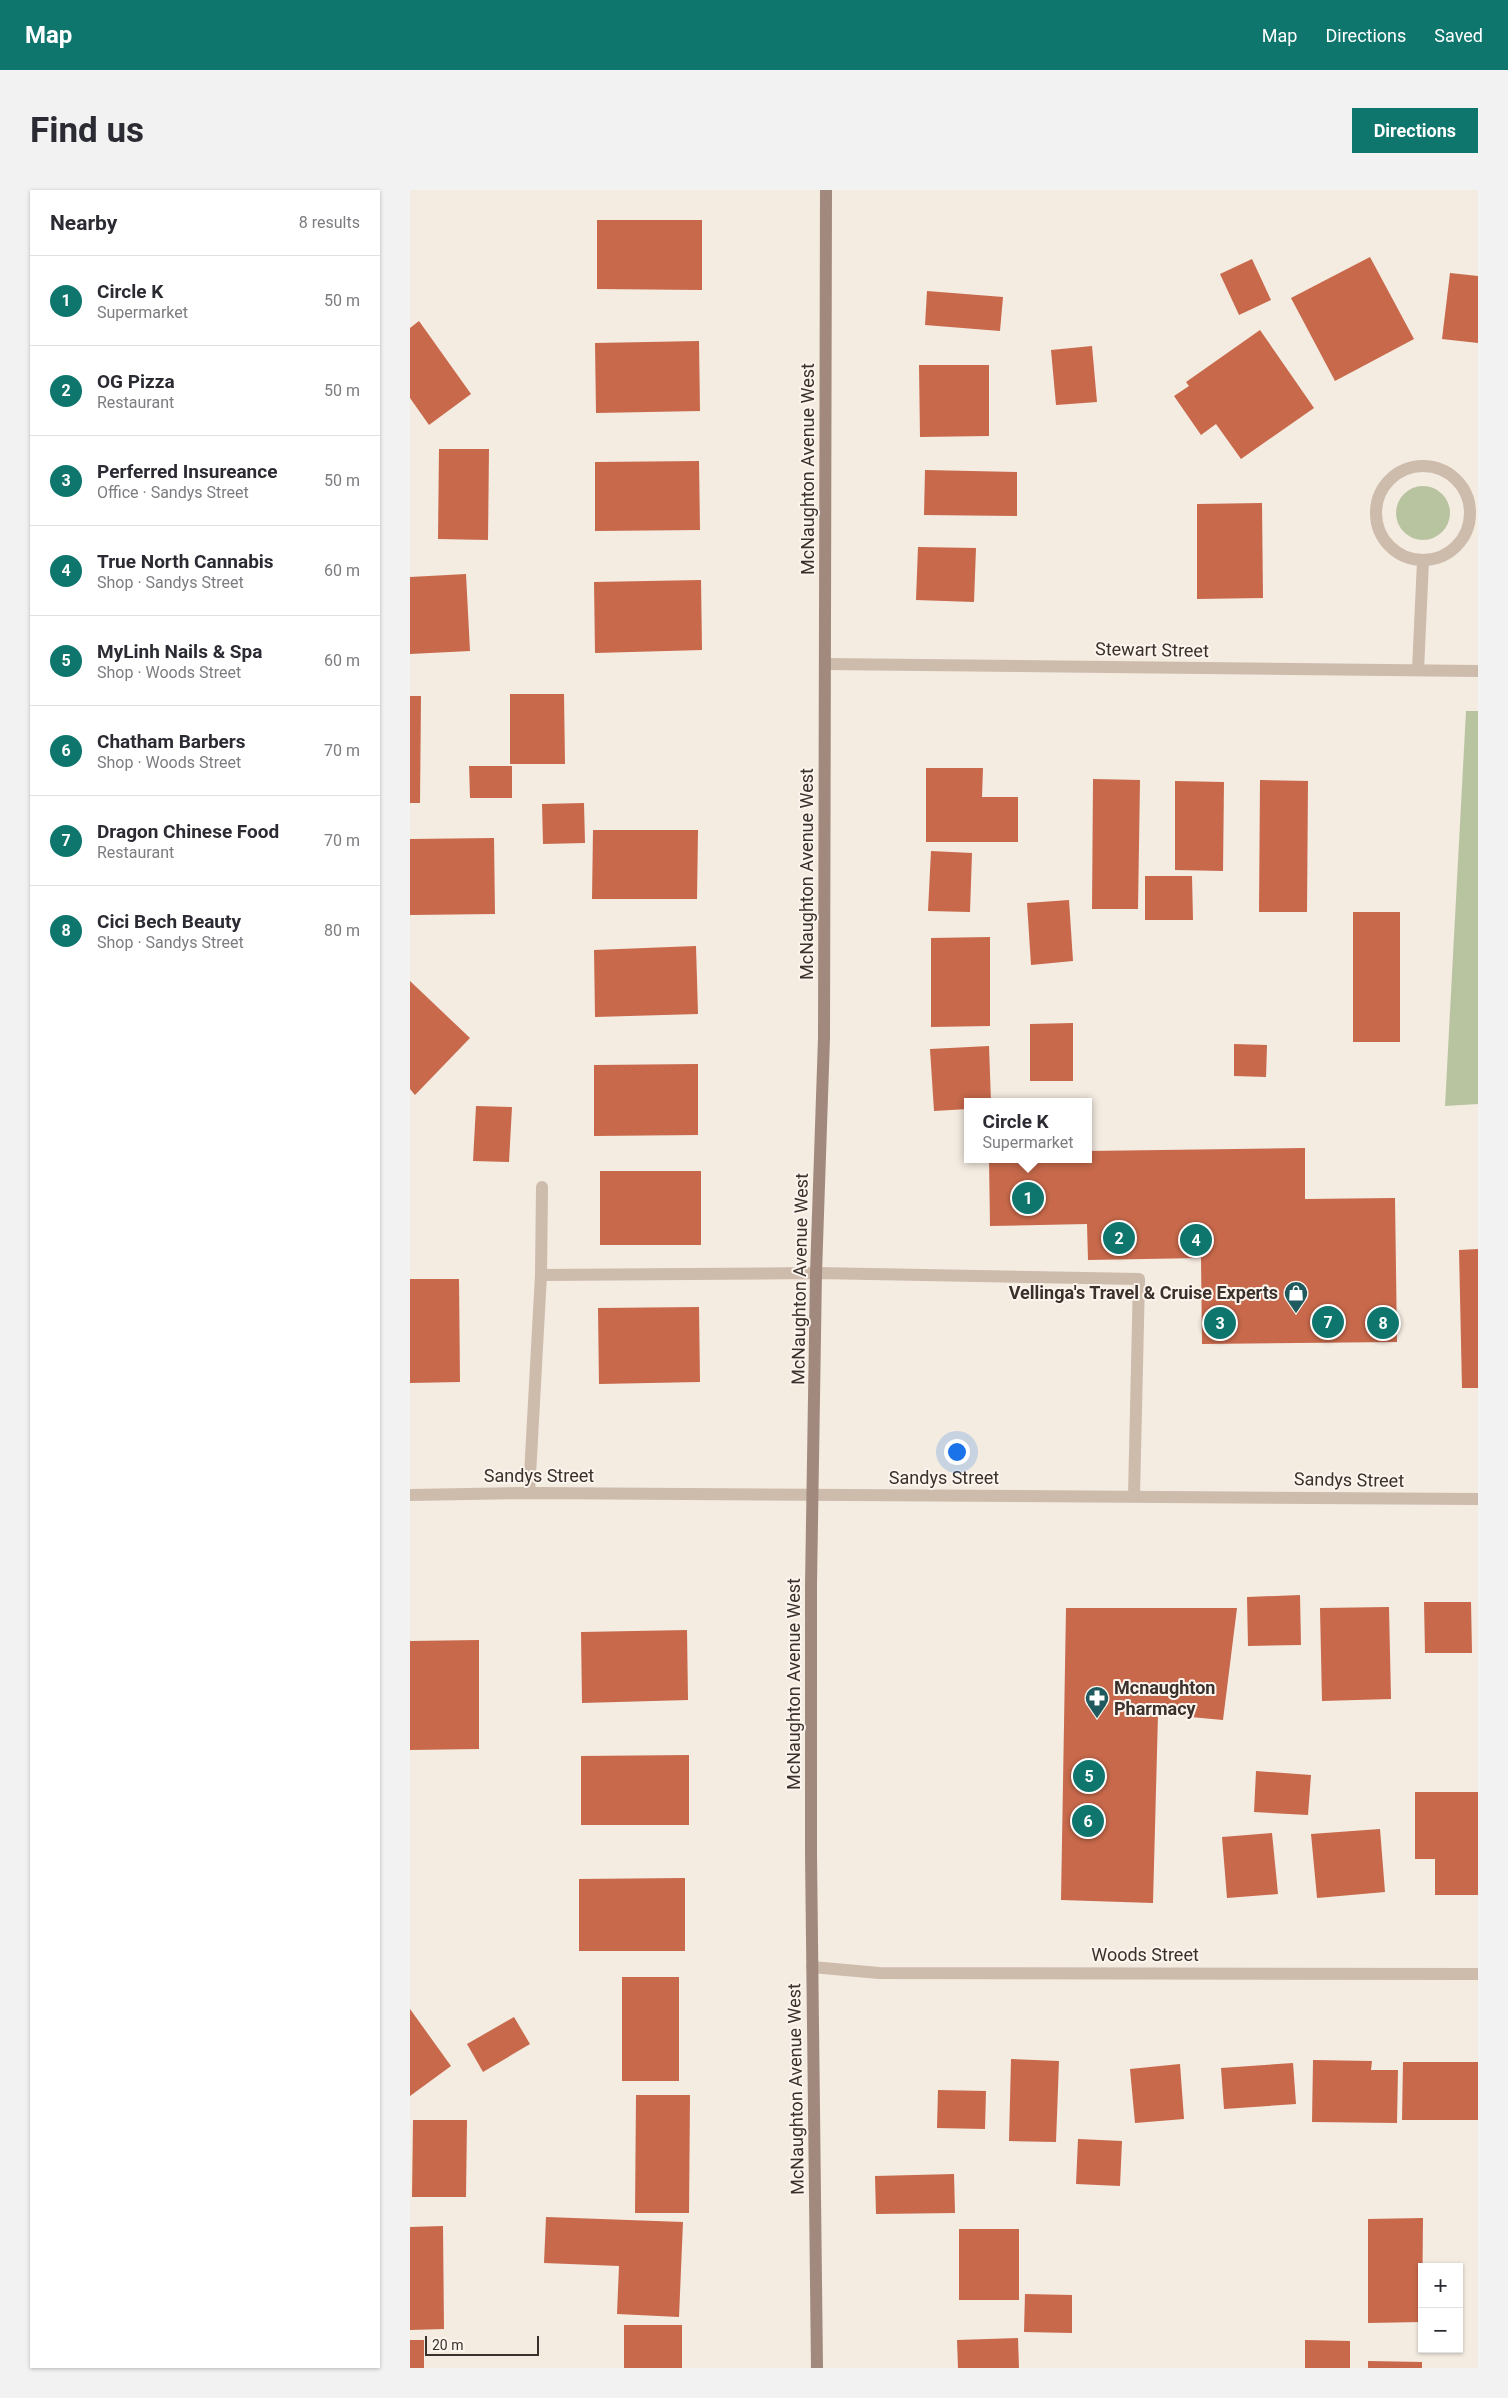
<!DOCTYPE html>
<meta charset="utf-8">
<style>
:root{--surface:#fff;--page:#f2f2f3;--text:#2b2b33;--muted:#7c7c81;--line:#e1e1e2;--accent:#0f766e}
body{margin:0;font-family:Roboto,sans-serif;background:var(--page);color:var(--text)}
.controls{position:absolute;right:15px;bottom:15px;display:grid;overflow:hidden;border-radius:0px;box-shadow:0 1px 4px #0004}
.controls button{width:45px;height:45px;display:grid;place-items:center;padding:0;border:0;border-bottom:1px solid var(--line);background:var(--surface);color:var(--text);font:25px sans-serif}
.scale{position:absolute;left:15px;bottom:12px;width:114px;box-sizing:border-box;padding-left:5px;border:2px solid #3b302b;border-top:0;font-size:14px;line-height:18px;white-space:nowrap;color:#3b302b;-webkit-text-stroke:4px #fbf5ee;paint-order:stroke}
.you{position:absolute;left:546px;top:1261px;width:18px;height:18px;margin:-12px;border:4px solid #fff;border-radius:50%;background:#1a73e8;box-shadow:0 0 0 8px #1a73e833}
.badge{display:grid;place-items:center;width:32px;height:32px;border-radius:50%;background:var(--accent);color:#fff;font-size:16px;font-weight:700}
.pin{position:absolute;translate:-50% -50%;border:2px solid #fff;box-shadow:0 1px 5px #0006}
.popup{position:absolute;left:554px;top:908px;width:128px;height:65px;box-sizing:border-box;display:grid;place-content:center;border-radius:0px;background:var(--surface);filter:drop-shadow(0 1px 4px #0005);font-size:16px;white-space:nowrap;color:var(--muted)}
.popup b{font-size:19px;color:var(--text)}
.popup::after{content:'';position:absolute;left:50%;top:100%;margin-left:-10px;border:10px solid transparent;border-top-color:var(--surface)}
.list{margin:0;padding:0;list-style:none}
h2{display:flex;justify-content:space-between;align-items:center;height:65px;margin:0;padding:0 20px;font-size:21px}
h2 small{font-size:16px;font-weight:400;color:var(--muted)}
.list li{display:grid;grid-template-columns:32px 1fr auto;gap:15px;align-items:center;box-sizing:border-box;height:90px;padding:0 20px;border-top:1px solid var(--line)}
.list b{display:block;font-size:19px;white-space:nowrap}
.list p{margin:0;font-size:16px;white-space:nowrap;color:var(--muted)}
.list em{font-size:16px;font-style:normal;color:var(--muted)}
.map{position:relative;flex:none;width:1068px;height:2178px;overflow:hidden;border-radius:0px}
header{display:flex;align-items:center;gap:30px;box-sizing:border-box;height:70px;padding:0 25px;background:var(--accent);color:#fff}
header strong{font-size:24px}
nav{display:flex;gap:28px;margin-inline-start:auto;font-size:18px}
.intro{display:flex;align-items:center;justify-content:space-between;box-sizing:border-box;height:120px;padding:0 30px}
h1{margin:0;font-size:35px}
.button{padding:12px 22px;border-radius:0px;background:var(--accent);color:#fff;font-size:18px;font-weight:700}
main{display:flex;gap:30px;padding:0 30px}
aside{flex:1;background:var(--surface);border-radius:0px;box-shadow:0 1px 4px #0004}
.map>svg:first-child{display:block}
.green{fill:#b8c4a0}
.building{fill:#c8694b}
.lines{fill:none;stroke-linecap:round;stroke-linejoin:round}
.service{stroke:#cdbbac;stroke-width:12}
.minor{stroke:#cdbbac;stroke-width:12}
.tertiary{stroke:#cdbbac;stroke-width:12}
.secondary{stroke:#a18a7d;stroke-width:12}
.labels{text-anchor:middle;stroke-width:4;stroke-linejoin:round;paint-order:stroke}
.street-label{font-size:18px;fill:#3b302b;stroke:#fbf5ee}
.poi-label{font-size:18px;font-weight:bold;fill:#3b302b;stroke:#fbf5ee;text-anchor:end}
</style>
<header>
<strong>Map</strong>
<nav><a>Map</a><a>Directions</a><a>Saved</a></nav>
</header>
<div class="intro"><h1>Find us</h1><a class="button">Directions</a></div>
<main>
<aside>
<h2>Nearby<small>8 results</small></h2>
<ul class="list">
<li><span class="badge">1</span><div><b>Circle K</b><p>Supermarket</p></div><em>50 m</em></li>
<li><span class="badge">2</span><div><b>OG Pizza</b><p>Restaurant</p></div><em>50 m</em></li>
<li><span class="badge">3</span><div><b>Perferred Insureance</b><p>Office · Sandys Street</p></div><em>50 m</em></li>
<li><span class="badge">4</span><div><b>True North Cannabis</b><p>Shop · Sandys Street</p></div><em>60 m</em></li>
<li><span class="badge">5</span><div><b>MyLinh Nails &amp; Spa</b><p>Shop · Woods Street</p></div><em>60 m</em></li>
<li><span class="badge">6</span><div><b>Chatham Barbers</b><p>Shop · Woods Street</p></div><em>70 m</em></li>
<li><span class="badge">7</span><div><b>Dragon Chinese Food</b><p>Restaurant</p></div><em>70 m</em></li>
<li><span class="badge">8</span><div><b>Cici Bech Beauty</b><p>Shop · Sandys Street</p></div><em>80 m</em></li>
</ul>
</aside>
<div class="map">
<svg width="1068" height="2178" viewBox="0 0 1068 2178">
<rect width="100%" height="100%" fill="#f4ebe1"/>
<!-- green -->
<g class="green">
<circle cx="1013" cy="323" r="27"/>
<polygon points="1056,521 1068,521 1068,914 1035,916"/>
</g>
<!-- building -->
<g class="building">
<polygon points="187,30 292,30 292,100 187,99"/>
<polygon points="960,67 1004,149 925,191 881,108"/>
<polygon points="842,69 861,110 829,125 810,84"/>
<polygon points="1040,83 1068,86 1068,153 1032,149"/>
<polygon points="517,101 593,107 590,141 515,135"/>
<polygon points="9,131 61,204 19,235 0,208 0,138"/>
<polygon points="850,140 904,218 831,269 806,234 791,245 764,206 779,196 776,192"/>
<polygon points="289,151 290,221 186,223 185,153"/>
<polygon points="682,156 687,212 646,215 641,160"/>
<polygon points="509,175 579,175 579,246 510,247"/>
<polygon points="29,259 79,259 78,350 28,349"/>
<polygon points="289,271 290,340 185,341 185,272"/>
<polygon points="515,280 607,282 607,326 514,325"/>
<polygon points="852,313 853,408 787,409 787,314"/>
<polygon points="508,357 566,358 564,412 506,410"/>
<polygon points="56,384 60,461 0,464 0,387"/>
<polygon points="291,390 292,460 185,463 184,392"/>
<polygon points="100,504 154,504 155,574 100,574"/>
<polygon points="0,506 11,506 10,613 0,613"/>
<polygon points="59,576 102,576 102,608 60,608"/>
<polygon points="516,578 573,578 572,607 608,607 608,652 516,652"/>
<polygon points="683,589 730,590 728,719 682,719"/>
<polygon points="850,590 898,591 897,722 849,722"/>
<polygon points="765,591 814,592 813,681 765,680"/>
<polygon points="174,613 175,653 133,654 132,614"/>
<polygon points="183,640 288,640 287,709 182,709"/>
<polygon points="84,648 85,724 0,725 0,649"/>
<polygon points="521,661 562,663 560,722 518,721"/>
<polygon points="735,686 782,686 783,730 735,730"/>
<polygon points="659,710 663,771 621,775 617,713"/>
<rect x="943" y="722" width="47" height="130"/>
<polygon points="580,747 580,836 521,837 521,748"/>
<polygon points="286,756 288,824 185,827 184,760"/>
<polygon points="0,791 60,848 5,905 0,899"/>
<polygon points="663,833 663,891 620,891 620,834"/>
<polygon points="824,854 857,855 856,887 824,886"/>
<polygon points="579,856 581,912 558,912 558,919 524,921 520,859"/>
<polygon points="288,874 288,945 184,946 184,875"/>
<polygon points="66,916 102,917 99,972 63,971"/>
<polygon points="895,958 895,1009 985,1008 987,1152 792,1154 791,1068 678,1070 677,1034 580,1036 579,969 678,969 678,961"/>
<rect x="190" y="981" width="101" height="74"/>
<polygon points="1068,1059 1068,1198 1052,1198 1049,1060"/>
<polygon points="0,1089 49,1089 50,1192 0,1193"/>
<polygon points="289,1117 290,1192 189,1194 188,1118"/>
<polygon points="890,1405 891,1455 838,1456 837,1407"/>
<polygon points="1014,1412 1061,1412 1062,1463 1015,1463"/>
<polygon points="979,1417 981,1509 912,1511 910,1418"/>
<polygon points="656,1418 827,1418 813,1530 748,1524 743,1713 651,1710"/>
<polygon points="277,1440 278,1510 172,1513 171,1442"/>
<polygon points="69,1450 69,1559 0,1560 0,1451"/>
<polygon points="279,1565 279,1635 171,1635 171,1566"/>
<polygon points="846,1581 901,1585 898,1625 844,1622"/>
<polygon points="1005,1602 1068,1602 1068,1705 1025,1705 1025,1669 1005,1669"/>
<polygon points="970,1639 975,1702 907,1708 901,1644"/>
<polygon points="862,1643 868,1704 817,1708 812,1647"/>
<polygon points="275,1688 275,1761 169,1761 169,1689"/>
<rect x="212" y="1787" width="57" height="104"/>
<polygon points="0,1819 41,1876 0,1906"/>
<polygon points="104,1827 120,1854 73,1882 57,1854"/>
<polygon points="601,1869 649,1871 646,1952 599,1951"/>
<polygon points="903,1870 962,1871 961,1880 988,1880 987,1933 902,1932"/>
<polygon points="993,1872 1068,1872 1068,1930 992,1930"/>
<polygon points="883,1873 886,1914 814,1919 811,1878"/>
<polygon points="770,1874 774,1929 725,1933 720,1879"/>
<polygon points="528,1900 576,1901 575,1939 527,1938"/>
<polygon points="226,1905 280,1905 279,2023 225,2023"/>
<polygon points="3,1930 57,1930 56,2007 2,2007"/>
<polygon points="668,1949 712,1951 710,1996 666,1994"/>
<polygon points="544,1984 545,2023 466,2024 465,1986"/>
<polygon points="136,2027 273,2032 269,2127 207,2124 209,2076 134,2073"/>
<polygon points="1013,2028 1012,2132 958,2133 958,2029"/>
<polygon points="33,2036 34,2139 0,2140 0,2037"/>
<rect x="549" y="2039" width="60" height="71"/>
<polygon points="615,2104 662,2105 662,2143 614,2142"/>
<rect x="214" y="2135" width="58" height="43"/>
<polygon points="608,2148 609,2178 548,2178 547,2150"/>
<rect x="0" y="2150" width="14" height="28"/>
<polygon points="895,2150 940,2151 940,2178 895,2178"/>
<polygon points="958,2171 1012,2172 1012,2178 958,2178"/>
</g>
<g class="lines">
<!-- service -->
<g class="service">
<polyline points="131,1085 406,1083 729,1089 724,1306"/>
<polyline points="119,1303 131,1085 132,997"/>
</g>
<!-- minor -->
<g class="minor">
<circle cx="1013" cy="323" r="47"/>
<polyline points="415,474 1068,481"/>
<polyline points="1008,480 1013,371"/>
<polyline points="402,1777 469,1783 1068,1784"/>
</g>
<!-- tertiary -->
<polyline class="tertiary" points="0,1305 119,1303 1068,1309"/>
<!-- secondary -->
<polyline class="secondary" points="407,2178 401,1664 401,1395 406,1083 414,848 416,0"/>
</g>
<!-- icons -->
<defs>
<g id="shop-pin" transform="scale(1.25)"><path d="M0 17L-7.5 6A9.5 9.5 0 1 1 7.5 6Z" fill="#1f5a5e" stroke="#fbf5ee"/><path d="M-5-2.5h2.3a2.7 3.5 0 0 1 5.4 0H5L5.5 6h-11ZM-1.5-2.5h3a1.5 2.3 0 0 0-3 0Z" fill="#fff"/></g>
<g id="pharmacy-pin" transform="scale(1.25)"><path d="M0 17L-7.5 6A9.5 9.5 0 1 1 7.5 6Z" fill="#1f5a5e" stroke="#fbf5ee"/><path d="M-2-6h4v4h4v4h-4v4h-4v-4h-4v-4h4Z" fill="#fff"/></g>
</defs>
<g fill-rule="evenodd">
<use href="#shop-pin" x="886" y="1103"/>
<use href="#pharmacy-pin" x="687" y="1508"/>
</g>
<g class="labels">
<!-- street labels -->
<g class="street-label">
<text transform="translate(398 279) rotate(-90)" y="6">McNaughton Avenue West</text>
<text transform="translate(742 460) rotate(1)" y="6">Stewart Street</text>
<text transform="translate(397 684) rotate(-90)" y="6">McNaughton Avenue West</text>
<text transform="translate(390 1089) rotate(-89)" y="6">McNaughton Avenue West</text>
<text x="129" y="1292">Sandys Street</text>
<text x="534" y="1294">Sandys Street</text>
<text transform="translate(939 1290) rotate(1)" y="6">Sandys Street</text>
<text transform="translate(384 1494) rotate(-90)" y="6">McNaughton Avenue West</text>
<text x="735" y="1771">Woods Street</text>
<text transform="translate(386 1899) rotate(-91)" y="6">McNaughton Avenue West</text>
</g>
<!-- poi labels -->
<g class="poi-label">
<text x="868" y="1109">Vellinga's Travel &amp; Cruise Experts</text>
<text x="704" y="1504" text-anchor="start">Mcnaughton<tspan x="704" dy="21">Pharmacy</tspan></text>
</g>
</g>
</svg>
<div class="controls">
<button>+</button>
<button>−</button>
</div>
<div class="scale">20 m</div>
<div class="you"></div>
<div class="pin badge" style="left:618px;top:1008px">1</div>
<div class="popup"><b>Circle K</b>Supermarket</div>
<div class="pin badge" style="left:709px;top:1048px">2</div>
<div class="pin badge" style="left:810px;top:1133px">3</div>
<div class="pin badge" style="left:786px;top:1050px">4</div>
<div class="pin badge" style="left:679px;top:1586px">5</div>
<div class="pin badge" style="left:678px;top:1631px">6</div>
<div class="pin badge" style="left:918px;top:1132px">7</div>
<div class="pin badge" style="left:973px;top:1133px">8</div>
</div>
</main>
